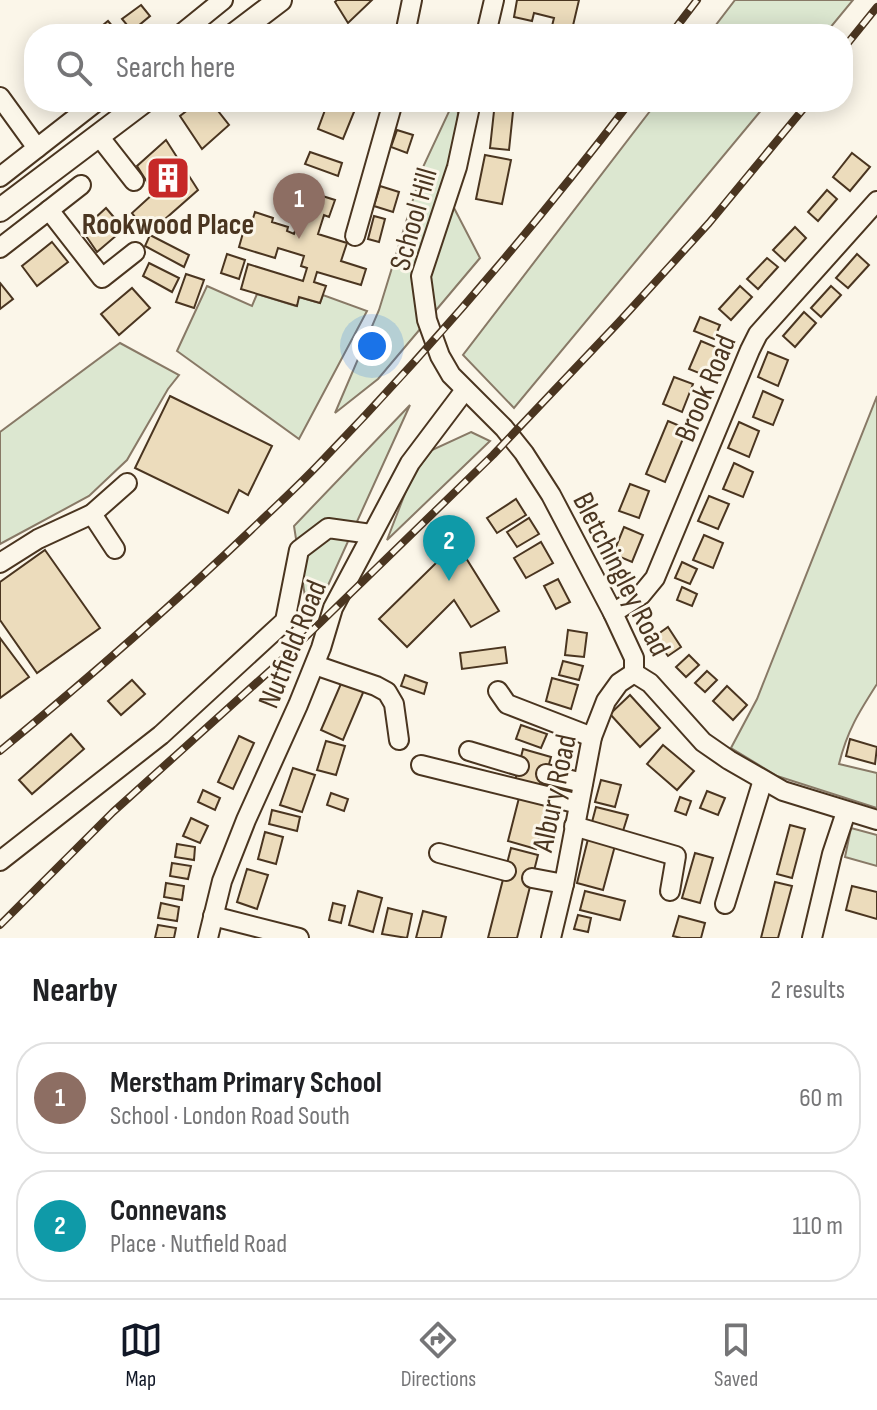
<!DOCTYPE html>
<meta charset="utf-8">
<style>
:root{--surface:#fff;--page:#f6f6f6;--text:#202124;--muted:#757577;--line:#e0e0e0;--accent:#111827}
body{margin:0;font-family:"Sofia Sans Condensed",sans-serif;background:var(--page);color:var(--text)}
.you{position:absolute;left:372px;top:346px;width:28px;height:28px;margin:-20px;border:6px solid #fff;border-radius:50%;background:#1a73e8;box-shadow:0 0 0 12px #1a73e833}
.badge{display:grid;place-items:center;width:52px;height:52px;border-radius:50%;background:var(--accent);color:#fff;font-size:26px;font-weight:700}
.pin{position:absolute;translate:-50% -66px;filter:drop-shadow(0 2px 4px #0008)}
.pin::after{content:'';position:absolute;top:42px;width:28px;height:24px;background:inherit;clip-path:polygon(0 0,100% 0,50% 100%)}
.list{margin:0;padding:0;list-style:none}
h2{display:flex;justify-content:space-between;align-items:center;height:104px;margin:0;padding:0 32px;font-size:34px}
h2 small{font-size:26px;font-weight:400;color:var(--muted)}
.list li{display:grid;grid-template-columns:52px 1fr auto;gap:24px;align-items:center;box-sizing:border-box;height:112px;margin:0 16px 16px;padding:0 16px;border:2px solid var(--line);border-radius:32px}
.list b{display:block;font-size:30px;white-space:nowrap}
.list p{margin:0;font-size:26px;white-space:nowrap;color:var(--muted)}
.list em{font-size:26px;font-style:normal;color:var(--muted)}
.icon{flex:none;width:44px;height:44px;fill:none;stroke:currentColor;stroke-width:2;stroke-linecap:round;stroke-linejoin:round}
.map{position:relative;flex:none;width:877px;height:938px;overflow:hidden}
.search{position:absolute;background:var(--surface);box-shadow:0 4px 20px #0003;left:24px;right:24px;top:24px;height:88px;display:flex;align-items:center;gap:20px;box-sizing:border-box;padding:0 28px;border-radius:32px;color:var(--muted);font-size:30px}
.sheet{height:360px;background:var(--surface)}
nav{display:flex;justify-content:space-around;align-items:center;box-sizing:border-box;height:112px;border-top:2px solid var(--line);background:var(--surface);font-size:22px;color:var(--muted)}
nav a{display:grid;justify-items:center;gap:4px}
nav .on{color:var(--accent)}
.map>svg:first-child{display:block}
.green{fill:#dce7d0;stroke:#887966;stroke-width:2}
.building{fill:#ecdcbc;stroke:#4a3520;stroke-width:2}
.lines{fill:none;stroke-linecap:round;stroke-linejoin:round}
.minor-casing{stroke:#4a3520;stroke-width:22}
.major-casing{stroke:#4a3520;stroke-width:26}
.minor{stroke:#fbf6e9;stroke-width:18}
.major{stroke:#fbf6e9;stroke-width:22}
.rail-casing{stroke:#4a3520;stroke-width:8}
.rail{stroke:#fbf6e9;stroke-width:5;stroke-dasharray:15;stroke-linecap:butt}
.labels{text-anchor:middle;stroke-width:6;stroke-linejoin:round;paint-order:stroke}
.street-label{font-size:30px;fill:#4a3520;stroke:#fbf6e9}
.poi-label{font-size:30px;font-weight:bold;fill:#4a3520;stroke:#fbf6e9}
</style>
<div class="map">
<svg width="877" height="938" viewBox="0 0 877 938">
<rect width="100%" height="100%" fill="#fbf6e9"/>
<!-- green -->
<g class="green">
<polygon points="735,0 853,0 825,34 709,34"/>
<polygon points="657,102 768,102 514,408 463,355"/>
<polygon points="452,105 458,112 453,206 480,258 378,379 335,413 379,310 423,167"/>
<polygon points="207,286 252,306 257,294 296,306 299,297 320,303 323,295 367,311 299,439 177,351"/>
<polygon points="120,343 179,375 168,389 127,460 89,496 0,544 0,432"/>
<path d="M877,396V684C859,712 847,731 839,764L877,773V808L777,776L731,748L757,699Z"/>
<polygon points="410,405 325,592 306,603 294,526"/>
<polygon points="471,432 490,441 387,540 411,478 432,450"/>
<polygon points="851,828 877,835 877,866 845,857"/>
</g>
<!-- building -->
<g class="building">
<polygon points="337,0 372,0 348,23 335,2"/>
<polygon points="517,0 579,0 571,34 550,34 554,18 534,13 532,21 514,17"/>
<polygon points="141,5 150,16 132,31 122,19"/>
<polygon points="108,21 119,34 92,34"/>
<polygon points="198,102 211,102 229,125 202,149 180,116"/>
<polygon points="328,102 343,102 356,107 343,139 318,129"/>
<polygon points="495,102 514,102 509,150 490,148"/>
<polygon points="397,130 413,135 407,153 391,147"/>
<polygon points="166,140 198,190 148,234 132,213 154,193 137,166"/>
<polygon points="310,152 342,163 338,176 305,164"/>
<polygon points="852,153 870,167 850,191 833,177"/>
<polygon points="485,155 511,160 502,204 476,199"/>
<polygon points="300,185 317,190 316,194 335,200 329,217 324,215 318,234 347,243 341,261 366,269 361,285 317,272 314,282 326,286 320,303 299,297 297,306 241,289 248,264 303,281 307,268 301,266 304,256 278,248 275,258 239,247 243,233 248,235 255,212 273,218 272,222 288,227 287,231 294,234 296,228 300,230 301,225 288,221"/>
<polygon points="380,186 399,192 393,212 374,206"/>
<polygon points="827,190 837,199 818,221 808,212"/>
<polygon points="106,208 124,229 97,252 82,230"/>
<polygon points="374,216 385,219 379,242 368,239"/>
<polygon points="795,227 806,238 785,261 773,250"/>
<polygon points="150,235 189,255 184,267 145,246"/>
<polygon points="52,242 68,262 37,286 22,266"/>
<polygon points="227,254 245,260 239,279 221,273"/>
<polygon points="857,254 869,265 848,288 836,278"/>
<polygon points="767,258 778,267 758,289 747,279"/>
<polygon points="149,263 179,278 172,292 143,276"/>
<polygon points="186,274 204,280 194,308 176,302"/>
<polygon points="0,283 13,299 0,309"/>
<polygon points="740,286 752,297 731,320 719,309"/>
<polygon points="831,286 841,295 821,317 811,308"/>
<polygon points="132,288 150,308 119,335 101,314"/>
<polygon points="804,312 816,323 795,347 783,336"/>
<polygon points="700,317 720,325 714,339 694,331"/>
<polygon points="701,341 720,349 709,377 689,369"/>
<polygon points="768,352 788,360 778,386 758,377"/>
<polygon points="674,377 693,384 682,412 663,404"/>
<polygon points="763,391 783,400 773,425 753,417"/>
<polygon points="170,396 272,446 248,495 239,490 228,513 135,468"/>
<polygon points="668,421 687,429 665,482 646,474"/>
<polygon points="739,422 759,431 749,457 728,448"/>
<polygon points="734,463 753,472 743,497 723,489"/>
<polygon points="630,484 649,491 639,518 619,511"/>
<polygon points="709,496 729,504 718,529 698,521"/>
<polygon points="516,499 526,515 497,533 487,518"/>
<polygon points="529,518 539,534 517,547 507,532"/>
<polygon points="624,527 643,535 632,562 613,554"/>
<polygon points="704,535 723,543 713,568 693,560"/>
<polygon points="541,542 553,563 526,578 514,558"/>
<polygon points="45,550 100,628 37,673 0,620 0,582"/>
<polygon points="461,550 499,611 471,627 454,600 407,647 379,619 437,562"/>
<polygon points="682,562 697,569 690,584 675,578"/>
<polygon points="558,579 570,602 556,609 544,586"/>
<polygon points="682,587 697,594 692,606 677,600"/>
<polygon points="668,627 681,647 668,656 654,637"/>
<polygon points="568,630 587,633 584,657 565,655"/>
<polygon points="0,638 29,677 0,698"/>
<polygon points="505,647 507,663 462,669 460,653"/>
<polygon points="689,655 699,665 686,677 676,667"/>
<polygon points="563,661 583,666 579,680 559,675"/>
<polygon points="707,671 717,680 705,692 695,683"/>
<polygon points="405,675 427,683 424,694 401,686"/>
<polygon points="552,678 578,685 571,709 546,701"/>
<polygon points="343,679 365,688 343,740 321,730"/>
<polygon points="132,680 145,694 121,715 108,701"/>
<polygon points="727,686 747,705 733,720 713,701"/>
<polygon points="630,695 660,728 640,747 610,714"/>
<polygon points="521,725 547,734 541,748 516,739"/>
<polygon points="71,734 84,749 32,794 19,780"/>
<polygon points="239,736 254,743 233,789 218,782"/>
<polygon points="850,739 877,747 875,764 846,756"/>
<polygon points="326,741 345,746 336,775 317,770"/>
<polygon points="663,745 694,771 677,790 647,764"/>
<polygon points="523,749 551,757 542,789 515,781"/>
<polygon points="293,768 315,775 302,812 280,805"/>
<polygon points="601,780 621,785 615,807 595,802"/>
<polygon points="203,790 220,798 215,810 198,802"/>
<polygon points="707,791 725,798 718,815 700,808"/>
<polygon points="331,793 348,799 344,811 327,805"/>
<polygon points="520,794 549,801 536,849 508,841"/>
<polygon points="680,797 691,801 686,815 675,811"/>
<polygon points="596,807 628,815 623,831 592,822"/>
<polygon points="272,810 300,817 297,831 269,824"/>
<polygon points="191,818 208,826 200,843 183,836"/>
<polygon points="790,825 805,829 792,878 777,874"/>
<polygon points="265,832 283,837 276,864 258,859"/>
<polygon points="589,835 616,842 603,890 577,883"/>
<polygon points="177,844 195,847 194,860 175,857"/>
<polygon points="511,848 538,855 517,938 488,938"/>
<polygon points="695,853 713,858 700,903 682,898"/>
<polygon points="172,863 191,866 188,879 170,876"/>
<polygon points="247,869 268,875 257,909 237,902"/>
<polygon points="775,882 792,886 778,938 761,938"/>
<polygon points="166,883 184,886 182,900 164,897"/>
<polygon points="852,886 877,892 877,919 846,910"/>
<polygon points="358,891 382,898 373,932 349,925"/>
<polygon points="585,891 625,901 620,920 580,910"/>
<polygon points="161,903 179,907 177,921 158,918"/>
<polygon points="333,903 345,906 341,923 329,920"/>
<polygon points="388,908 412,914 407,938 382,934"/>
<polygon points="423,911 446,917 441,938 416,938"/>
<polygon points="578,915 591,918 588,932 574,929"/>
<polygon points="679,916 705,923 701,938 681,938 673,936"/>
<polygon points="158,925 176,928 174,938 155,938"/>
</g>
<g class="lines">
<!-- minor casing -->
<g class="minor-casing">
<g id="minor">
<polyline points="181,34 223,0"/>
<polyline points="405,34 412,0"/>
<polyline points="486,34 494,0"/>
<polyline points="0,97 37,148"/>
<polyline points="471,102 457,167 421,276 427,320 440,356 451,375 504,428 524,453 551,495 613,613 634,658 634,673"/>
<polyline points="98,135 134,181"/>
<polyline points="0,177 96,102"/>
<polyline points="49,210 81,185"/>
<polyline points="355,236 393,102"/>
<polyline points="0,248 49,210 102,278 135,252"/>
<polyline points="92,514 115,549"/>
<polyline points="0,563 38,539 92,514 127,483"/>
<polyline points="613,613 641,595 655,578 750,350 758,334 877,201"/>
<polyline points="315,665 376,686 387,692 394,704 399,740"/>
<polyline points="634,673 650,683 703,742 729,760 783,791 877,820"/>
<polyline points="498,691 507,704 592,737"/>
<polyline points="469,751 519,766"/>
<polyline points="421,765 579,804"/>
<polyline points="546,774 583,783"/>
<polyline points="574,826 676,856 670,891"/>
<polyline points="439,853 506,871"/>
<polyline points="0,861 161,735 285,621 299,550 328,528 371,534"/>
<polyline points="532,878 564,884"/>
<polyline points="725,904 763,780"/>
<polyline points="213,916 299,938"/>
<polyline points="208,938 222,881 246,820 298,705 321,648 333,608 410,463 465,390"/>
<polyline points="551,938 564,884 592,737 606,701 619,683 634,673"/>
<polyline points="812,938 832,854 846,812"/>
</g>
</g>
<!-- major casing -->
<g class="major-casing">
<g id="major">
<polyline points="235,34 280,0"/>
<polyline points="0,210 143,102"/>
</g>
</g>
<!-- minor -->
<use href="#minor" class="minor"/>
<!-- major -->
<use href="#major" class="major"/>
<!-- rail casing -->
<g class="rail-casing">
<g id="rail">
<polyline points="671,34 697,0"/>
<polyline points="843,49 877,7"/>
<path d="M0,751C85,681 169,608 250,531C273,509 297,487 319,464C430,349 533,229 630,102"/>
<polyline points="0,925 113,812 284,658 493,455 619,322 709,223 809,102"/>
</g>
</g>
<!-- rail -->
<use href="#rail" class="rail"/>
</g>
<!-- icons -->
<defs>
<g id="building-square" transform="scale(2.3)"><rect x="-9" y="-9" width="18" height="18" rx="4" fill="#c62828" stroke="#fbf6e9"/><path d="M-4-6H4V6H1V3H-1V6H-4ZM-2.5-4.3h1.7v1.8h-1.7ZM.8-4.3h1.7v1.8H.8ZM-2.5-1h1.7V.8h-1.7ZM.8-1h1.7V.8H.8Z" fill="#fff"/></g>
</defs>
<g fill-rule="evenodd">
<use href="#building-square" x="168" y="178"/>
</g>
<g class="labels">
<!-- street labels -->
<g class="street-label">
<text transform="translate(413 219) rotate(-74)" y="10">School Hill</text>
<text transform="translate(705 388) rotate(-67)" y="10">Brook Road</text>
<text transform="translate(622 574) rotate(63)" y="10">Bletchingley Road</text>
<text transform="translate(292 644) rotate(-68)" y="10">Nutfield Road</text>
<text transform="translate(554 793) rotate(-78)" y="10">Albury Road</text>
</g>
<!-- poi labels -->
<g class="poi-label">
<text x="168" y="234">Rookwood Place</text>
</g>
</g>
</svg>
<div class="you"></div>
<div class="pin badge" style="left:299px;top:239px;background:#8d6e63">1</div>
<div class="pin badge" style="left:449px;top:581px;background:#0f9aa8">2</div>
<div class="search"><svg class="icon" aria-label="search" viewBox="0 0 24 24"><circle cx="10" cy="10" r="6"/><path d="M15 15l6 6"/></svg>Search here</div>
</div>
<section class="sheet">
<h2>Nearby<small>2 results</small></h2>
<ul class="list">
<li><span class="badge" style="background:#8d6e63">1</span><div><b>Merstham Primary School</b><p>School · London Road South</p></div><em>60 m</em></li>
<li><span class="badge" style="background:#0f9aa8">2</span><div><b>Connevans</b><p>Place · Nutfield Road</p></div><em>110 m</em></li>
</ul>
</section>
<nav>
<a class="on"><svg class="icon" aria-label="map" viewBox="0 0 24 24"><path d="M3 6l6-2 6 2 6-2v14l-6 2-6-2-6 2zM9 4v14M15 6v14"/></svg>Map</a>
<a><svg class="icon" aria-label="directions" viewBox="0 0 24 24"><path d="M12 3l9 9-9 9-9-9zM9 14v-3h6M13 9l2 2-2 2"/></svg>Directions</a>
<a><svg class="icon" aria-label="saved" viewBox="0 0 24 24"><path d="M7 4h10v16l-5-4-5 4z"/></svg>Saved</a>
</nav>
